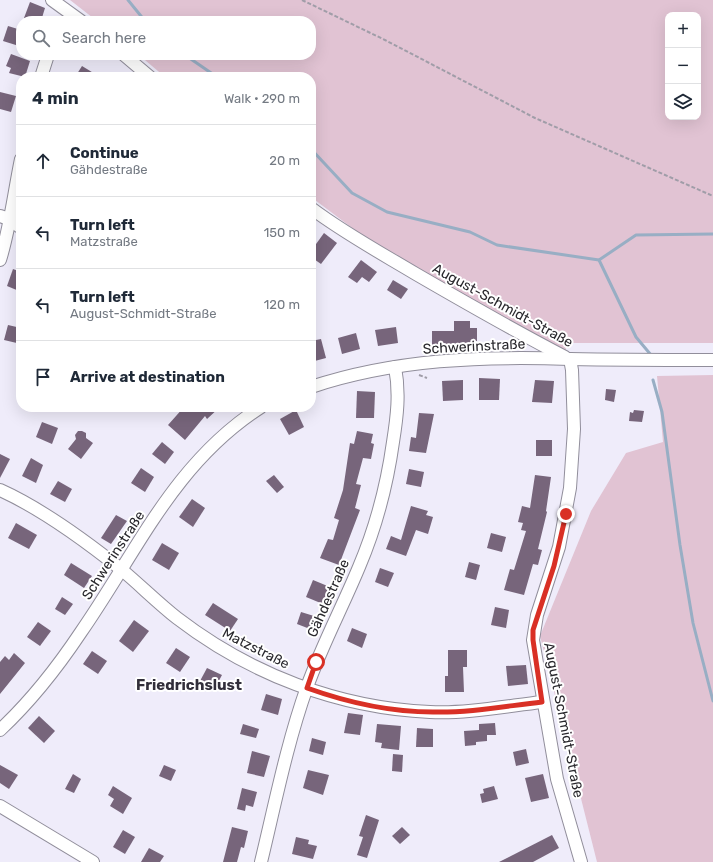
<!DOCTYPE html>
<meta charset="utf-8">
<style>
:root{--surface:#fff;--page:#f2f2f3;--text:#1f2937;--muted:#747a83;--line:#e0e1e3}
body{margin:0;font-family:Rubik,sans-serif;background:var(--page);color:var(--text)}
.controls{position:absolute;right:12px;top:12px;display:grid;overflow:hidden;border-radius:8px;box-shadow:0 4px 16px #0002}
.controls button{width:36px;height:36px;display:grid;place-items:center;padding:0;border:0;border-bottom:1px solid var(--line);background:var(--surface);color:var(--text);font:20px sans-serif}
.stop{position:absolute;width:12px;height:12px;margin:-9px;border:3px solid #d93025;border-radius:50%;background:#fff}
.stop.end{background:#d93025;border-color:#fff;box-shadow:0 1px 4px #0008}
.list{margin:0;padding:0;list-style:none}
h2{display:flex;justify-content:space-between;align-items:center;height:52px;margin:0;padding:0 16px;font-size:17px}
h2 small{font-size:13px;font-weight:400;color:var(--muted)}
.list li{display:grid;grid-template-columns:26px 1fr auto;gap:12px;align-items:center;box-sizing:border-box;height:72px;padding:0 16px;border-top:1px solid var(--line)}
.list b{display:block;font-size:15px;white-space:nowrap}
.list p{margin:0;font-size:13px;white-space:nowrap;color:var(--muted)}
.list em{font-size:13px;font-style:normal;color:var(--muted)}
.icon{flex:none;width:22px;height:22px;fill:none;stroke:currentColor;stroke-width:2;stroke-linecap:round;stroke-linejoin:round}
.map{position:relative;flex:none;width:713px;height:862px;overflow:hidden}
.search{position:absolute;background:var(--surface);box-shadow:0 4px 16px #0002;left:16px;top:16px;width:300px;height:44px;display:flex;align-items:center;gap:10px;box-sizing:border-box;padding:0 14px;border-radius:16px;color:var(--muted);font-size:15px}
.panel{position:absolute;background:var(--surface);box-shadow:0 4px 16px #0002;left:16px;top:72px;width:300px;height:340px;border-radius:16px}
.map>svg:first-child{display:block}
.green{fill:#e1c3d3;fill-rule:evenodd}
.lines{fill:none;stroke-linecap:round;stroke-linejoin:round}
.stream{stroke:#98aec4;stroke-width:3}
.building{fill:#77657b}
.minor-casing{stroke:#918e9b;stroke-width:14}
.path{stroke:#a09da8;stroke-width:2;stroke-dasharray:4 2;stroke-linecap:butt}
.minor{stroke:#fff;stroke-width:12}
.route{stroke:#d93025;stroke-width:5}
.labels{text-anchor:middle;stroke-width:4;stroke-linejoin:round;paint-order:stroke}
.street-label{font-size:14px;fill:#29282d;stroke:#fff}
.neighbourhood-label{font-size:15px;font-weight:bold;fill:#322f3a;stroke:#fff}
</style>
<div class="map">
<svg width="713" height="862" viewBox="0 0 713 862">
<rect width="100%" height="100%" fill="#efecfa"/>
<!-- green -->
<g class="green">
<path d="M70,0H713V343H567L565,354L380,249L311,197V77H165L139,55H311V21H97ZM668,15H698V117H668Z"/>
<polygon points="713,375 713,862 597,862 540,636 591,511 626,453 663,442 657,376"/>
</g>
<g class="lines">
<!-- stream -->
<g class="stream">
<polyline points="128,0 145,21"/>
<polyline points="185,55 217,77"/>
<polyline points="311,149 352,193 387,212 470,232 497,245 599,260 636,235 713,234"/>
<polyline points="599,260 636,337 651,355"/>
<polyline points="653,380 662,412 680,545 693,623 713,701"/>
</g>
</g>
<!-- building -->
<g class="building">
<polygon points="30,2 45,8 41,21 24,18"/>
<polygon points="8,26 21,30 19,46 3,41"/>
<polygon points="11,54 30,61 25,77 9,73 11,68 6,66"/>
<polygon points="82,66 100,77 75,77"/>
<polygon points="0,92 16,96 11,112 0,109"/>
<polygon points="324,233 337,243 321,264 311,257 311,251"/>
<polygon points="361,260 377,272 369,282 362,277 357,283 348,277"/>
<polygon points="13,269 21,272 19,291 7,286"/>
<polygon points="393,280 408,289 401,299 387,290"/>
<polygon points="454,321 470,321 470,328 477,328 477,341 471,341 472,343 432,345 432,331 454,331"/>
<polygon points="8,325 21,328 21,344 4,340"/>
<polygon points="396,327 398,343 378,346 375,330"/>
<polygon points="356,333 360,349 342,354 338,338"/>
<polygon points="321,339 326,358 311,362 311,341"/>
<polygon points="479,378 500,379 499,400 479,400"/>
<polygon points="463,380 463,400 443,401 442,381"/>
<polygon points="535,380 554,381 552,403 532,402"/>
<polygon points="606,389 616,390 614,402 605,400"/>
<polygon points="357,391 375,392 374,418 356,418"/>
<polygon points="184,407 220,407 207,419 205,416 185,440 168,425"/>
<polygon points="296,410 304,427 289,435 280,419"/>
<polygon points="634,410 644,411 642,422 629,421 630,412 633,413"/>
<polygon points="419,413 434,414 426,453 409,451 411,437 416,438"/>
<polygon points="42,422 58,428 52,444 36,437"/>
<polygon points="78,431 82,431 86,433 86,438 93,443 81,459 68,449 76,439 75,435"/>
<polygon points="357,431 373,434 371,443 374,444 371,459 363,458 356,484 361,485 355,508 360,510 339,565 320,558 328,539 333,540 339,520 334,518 343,490 350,443 354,444"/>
<rect x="536" y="440" width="16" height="16"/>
<polygon points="162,442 174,452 165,464 152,454"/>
<polygon points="0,454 10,459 0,478"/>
<polygon points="31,458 43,465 36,483 22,476"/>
<polygon points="141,468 154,477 145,492 131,483"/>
<polygon points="409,469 424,472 421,487 406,484"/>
<polygon points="274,475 284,487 277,493 266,481"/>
<polygon points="535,475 551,477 546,511 547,512 538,549 542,550 538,565 533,564 524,595 504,590 510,569 514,570 526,531 521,530 523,523 518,522 522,506 530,508"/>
<polygon points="58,481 72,489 65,502 50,494"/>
<polygon points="192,499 205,508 193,527 179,517"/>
<polygon points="411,506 428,511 426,515 433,517 428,534 416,530 406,556 386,549 391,536 401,540"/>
<polygon points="116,515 127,521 111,544 101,538"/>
<polygon points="16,523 37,535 29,549 8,538"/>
<polygon points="491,533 506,537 502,552 487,548"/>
<polygon points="162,543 179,553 169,570 152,560"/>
<polygon points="469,562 480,565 476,580 465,577"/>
<polygon points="71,563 92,576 84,588 64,575"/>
<polygon points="380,568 394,573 388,587 375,582"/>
<polygon points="313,580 330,587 323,604 306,597"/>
<polygon points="62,597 73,604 65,615 55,609"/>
<polygon points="213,603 238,619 230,631 205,615"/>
<polygon points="495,607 509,610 506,628 491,625"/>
<polygon points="301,612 314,616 310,629 297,624"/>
<polygon points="134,620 149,631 133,652 119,641"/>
<polygon points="38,622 51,631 40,646 27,637"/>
<polygon points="352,628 367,634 362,648 347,641"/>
<polygon points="176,648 190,657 180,672 166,663"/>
<polygon points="448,650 467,650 467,667 463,667 464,692 445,692 445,676 448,676"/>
<polygon points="92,651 107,661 98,674 83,664"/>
<polygon points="14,653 25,663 0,694 0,662 5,656 9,660"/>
<polygon points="526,665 528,684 508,686 506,666"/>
<polygon points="207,668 222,675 215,688 200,681"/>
<polygon points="266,694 282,699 278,715 261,710"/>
<polygon points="348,713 363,715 360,735 344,733"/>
<polygon points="39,716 55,731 44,743 28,728"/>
<polygon points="495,723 496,735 487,735 487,741 476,742 476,745 465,746 464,731 479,730 479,724"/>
<polygon points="243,724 259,729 256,738 240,734"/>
<polygon points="377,724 401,726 399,750 381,748 382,743 375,742"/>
<polygon points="417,728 433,729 433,747 416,747"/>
<polygon points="312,738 326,742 323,755 309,751"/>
<polygon points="526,749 529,763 516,766 513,752"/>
<polygon points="252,751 270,756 264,777 247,773"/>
<polygon points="393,754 403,755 402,772 392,771"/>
<polygon points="0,765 18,775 9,789 0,783"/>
<polygon points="164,765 176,770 171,781 159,776"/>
<polygon points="308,770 329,775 323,795 303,788"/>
<polygon points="73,774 81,779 74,793 65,789"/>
<polygon points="543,774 549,798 531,802 525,778"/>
<polygon points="113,786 132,798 123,814 110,806 114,799 108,795"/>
<polygon points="494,786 498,799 482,803 480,794 484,793 483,789"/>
<polygon points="242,788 257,792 253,807 246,805 245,811 237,809"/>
<polygon points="366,815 379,820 367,858 357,855 363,837 359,836"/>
<polygon points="232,827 248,831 244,848 241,847 237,862 223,862"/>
<polygon points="402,827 410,835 400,844 392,836"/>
<polygon points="123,830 135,837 125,854 113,847"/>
<polygon points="552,835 559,848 533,862 499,862"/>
<polygon points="296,837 309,840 308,844 317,846 313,859 292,854"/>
<polygon points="149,848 164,856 160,862 141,862"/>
</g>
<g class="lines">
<!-- minor casing -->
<g class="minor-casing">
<g id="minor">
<polyline points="52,0 81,21"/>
<polyline points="124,55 150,77"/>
<polyline points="41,77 48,55"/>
<path d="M311,208C344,233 381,253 416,274C466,303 515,331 565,357"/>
<polyline points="0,216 9,219 21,228"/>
<path d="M0,260C10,228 14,193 21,159"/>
<polyline points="570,359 572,370 574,429 570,488 559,547 537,615 533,640 557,779 581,862"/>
<path d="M311,387C395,359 483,356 570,359C618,360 665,360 713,360"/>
<path d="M0,490C40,508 87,542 122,570C141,586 158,603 177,618C250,674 338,708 430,712C465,714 507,706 542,702"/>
<path d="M0,730C31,701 57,668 81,632C138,550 174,463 261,407"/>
<polyline points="0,806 93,862"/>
<path d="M261,862C275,804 287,743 307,687C322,645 342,608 359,567C376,527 387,485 393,442C397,417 400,393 395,367"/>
</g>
</g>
<!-- path -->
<g class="path">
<polyline points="302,0 385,40 535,118 713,196"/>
<polyline points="419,375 427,378"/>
</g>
<!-- minor -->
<use href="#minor" class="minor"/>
</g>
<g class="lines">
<!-- route -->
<path class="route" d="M316,662L307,688C346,702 391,712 433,712C469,713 506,706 542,702L533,640V630L554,566L566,514"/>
</g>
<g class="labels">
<!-- street labels -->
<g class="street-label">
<text transform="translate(503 305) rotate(29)" y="5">August-Schmidt-Straße</text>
<text transform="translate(474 346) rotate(-3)" y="5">Schwerinstraße</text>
<text transform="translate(113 555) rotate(-57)" y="5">Schwerinstraße</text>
<text transform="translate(328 598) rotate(-66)" y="5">Gähdestraße</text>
<text transform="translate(256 648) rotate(27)" y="5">Matzstraße</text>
<text transform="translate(564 720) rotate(79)" y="5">August-Schmidt-Straße</text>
</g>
<!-- neighbourhood labels -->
<g class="neighbourhood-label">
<text x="189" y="690">Friedrichslust</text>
</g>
</g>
</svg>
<div class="controls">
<button>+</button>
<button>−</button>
<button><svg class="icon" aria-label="layers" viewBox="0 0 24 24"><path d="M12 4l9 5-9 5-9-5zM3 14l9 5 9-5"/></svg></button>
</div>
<div class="stop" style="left:316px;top:662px"></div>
<div class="stop end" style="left:566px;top:514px"></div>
<div class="search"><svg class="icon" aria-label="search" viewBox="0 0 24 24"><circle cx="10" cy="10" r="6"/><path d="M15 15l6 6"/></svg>Search here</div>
<section class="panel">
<h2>4 min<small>Walk · 290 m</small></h2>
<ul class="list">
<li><svg class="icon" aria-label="ahead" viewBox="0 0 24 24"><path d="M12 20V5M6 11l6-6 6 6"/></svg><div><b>Continue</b><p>Gähdestraße</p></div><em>20 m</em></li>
<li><svg class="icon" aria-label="left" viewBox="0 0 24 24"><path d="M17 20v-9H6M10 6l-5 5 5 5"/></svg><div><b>Turn left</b><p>Matzstraße</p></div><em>150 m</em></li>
<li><svg class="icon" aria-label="left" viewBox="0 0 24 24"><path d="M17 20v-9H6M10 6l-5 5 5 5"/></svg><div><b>Turn left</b><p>August-Schmidt-Straße</p></div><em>120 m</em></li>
<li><svg class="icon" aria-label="arrive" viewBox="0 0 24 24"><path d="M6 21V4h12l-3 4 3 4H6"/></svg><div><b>Arrive at destination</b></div></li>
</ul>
</section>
</div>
